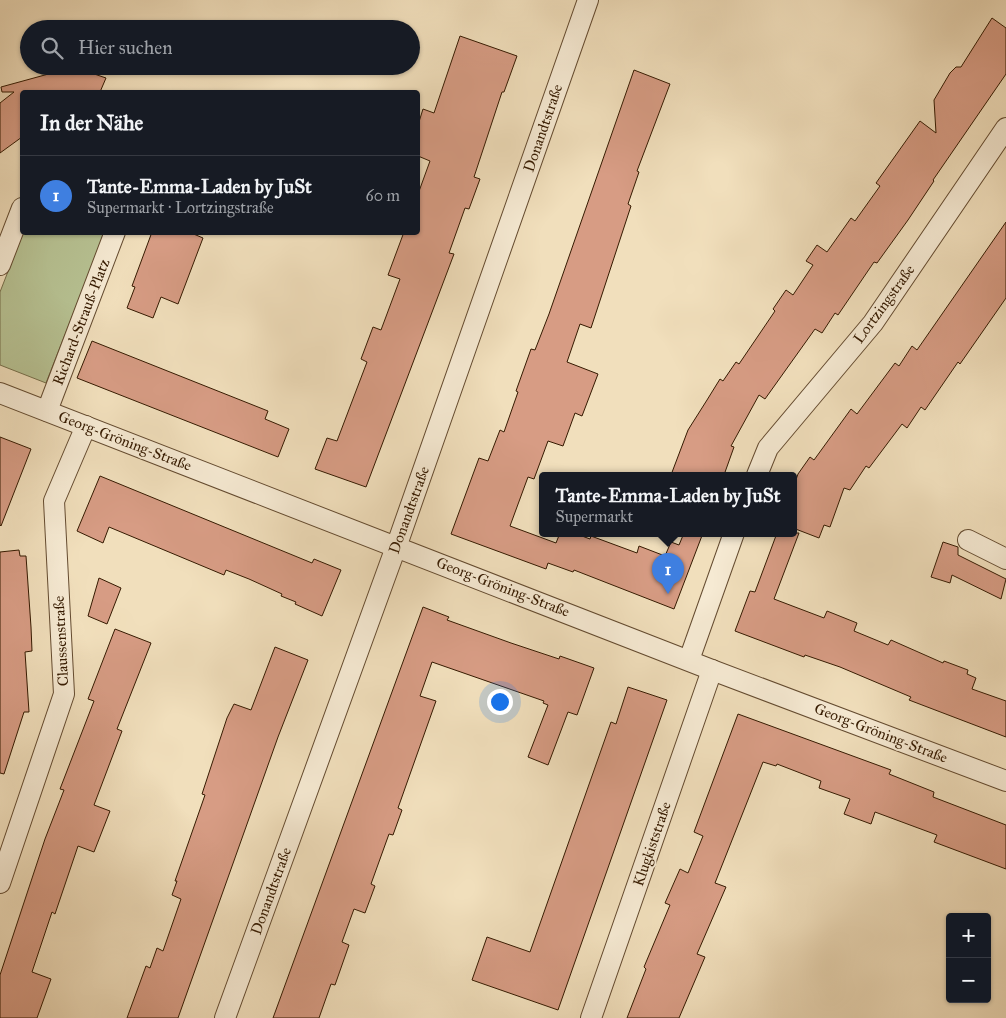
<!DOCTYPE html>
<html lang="de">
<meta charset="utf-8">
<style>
:root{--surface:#171b24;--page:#242831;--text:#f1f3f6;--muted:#9ea1a6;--line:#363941;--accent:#c59692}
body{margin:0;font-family:"IM FELL Great Primer",serif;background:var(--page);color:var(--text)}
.controls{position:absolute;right:15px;bottom:15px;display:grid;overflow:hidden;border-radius:5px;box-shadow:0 1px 4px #0004}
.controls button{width:45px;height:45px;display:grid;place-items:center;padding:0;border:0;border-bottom:1px solid var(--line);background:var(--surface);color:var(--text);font:25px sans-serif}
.you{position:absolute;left:499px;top:701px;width:18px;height:18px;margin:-12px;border:4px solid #fff;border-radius:50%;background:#1a73e8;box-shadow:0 0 0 8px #1a73e833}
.badge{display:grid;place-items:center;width:32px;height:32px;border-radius:50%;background:var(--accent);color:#fff;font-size:16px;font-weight:700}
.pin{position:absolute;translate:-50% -41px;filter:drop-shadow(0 1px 2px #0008)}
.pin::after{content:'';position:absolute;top:26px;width:18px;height:15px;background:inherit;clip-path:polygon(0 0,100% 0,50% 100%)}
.popup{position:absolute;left:539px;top:472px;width:258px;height:65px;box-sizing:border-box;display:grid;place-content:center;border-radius:5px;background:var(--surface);filter:drop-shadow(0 1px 4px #0005);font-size:16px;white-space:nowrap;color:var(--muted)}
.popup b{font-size:19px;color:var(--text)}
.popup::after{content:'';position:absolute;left:50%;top:100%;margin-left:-10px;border:10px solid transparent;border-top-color:var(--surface)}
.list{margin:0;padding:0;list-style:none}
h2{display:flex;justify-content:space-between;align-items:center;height:65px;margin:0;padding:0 20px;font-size:21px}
h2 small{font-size:16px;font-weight:400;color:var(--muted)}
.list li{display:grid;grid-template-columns:32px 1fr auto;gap:15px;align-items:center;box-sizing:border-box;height:80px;padding:0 20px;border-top:1px solid var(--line)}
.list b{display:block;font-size:19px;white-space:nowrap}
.list p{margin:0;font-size:16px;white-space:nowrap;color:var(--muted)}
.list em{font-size:16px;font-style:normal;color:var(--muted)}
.icon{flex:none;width:28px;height:28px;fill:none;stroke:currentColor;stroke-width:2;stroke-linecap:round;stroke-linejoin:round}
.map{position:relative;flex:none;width:1006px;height:1018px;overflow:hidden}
.search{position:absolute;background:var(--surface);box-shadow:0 1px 4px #0004;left:20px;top:20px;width:400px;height:55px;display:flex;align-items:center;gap:12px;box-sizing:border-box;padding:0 18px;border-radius:28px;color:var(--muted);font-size:19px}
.panel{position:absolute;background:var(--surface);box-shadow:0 1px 4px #0004;left:20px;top:90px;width:400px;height:145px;border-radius:5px}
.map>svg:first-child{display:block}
.green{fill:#b7c293;stroke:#766e4a}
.building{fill:#d79c84;stroke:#351a01}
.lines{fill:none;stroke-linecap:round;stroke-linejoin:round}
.street-casing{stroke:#644b30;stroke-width:22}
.street{stroke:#f6ead3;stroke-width:20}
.labels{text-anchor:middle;stroke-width:4;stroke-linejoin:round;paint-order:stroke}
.street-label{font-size:15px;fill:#351a01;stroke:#f6ead3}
</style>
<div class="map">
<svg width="1006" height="1018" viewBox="0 0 1006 1018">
<rect width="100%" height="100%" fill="#f1dfbc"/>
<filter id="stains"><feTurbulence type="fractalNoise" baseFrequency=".004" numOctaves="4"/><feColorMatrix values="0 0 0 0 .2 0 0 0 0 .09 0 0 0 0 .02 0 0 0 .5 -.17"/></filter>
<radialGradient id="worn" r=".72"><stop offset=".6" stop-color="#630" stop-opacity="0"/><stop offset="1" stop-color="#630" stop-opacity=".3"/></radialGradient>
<!-- green -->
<polygon class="green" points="23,233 105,233 46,383 0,365 0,292"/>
<!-- building -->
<g class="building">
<polygon points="992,18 1006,28 1006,74 933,180 934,181 908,220 877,263 874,262 838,315 835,313 822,333 815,329 765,399 759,395 731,446 734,447 724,475 671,475 688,430 707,400 720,379 723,381 736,362 739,364 775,311 773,309 786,290 793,295 813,265 806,261 817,245 827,252 851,218 855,221 880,186 876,183 920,121 936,133 934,100 950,73 956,67 961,67"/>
<polygon points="460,36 517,56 504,92 502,92 474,177 480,179 469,209 465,208 449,253 454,254 366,487 315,469 327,438 337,441 367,362 361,359 373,327 381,330 400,279 388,275 404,232 418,232 418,194 430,161 418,156 418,125 423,109 434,113"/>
<polygon points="74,67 106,78 100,92 22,92 22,137 0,153 0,103 14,92 2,92 1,87"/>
<polygon points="634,70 670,84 637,171 639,172 628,204 631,206 591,328 580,324 567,362 598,374 582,416 575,413 563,446 548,441 534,479 528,477 510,526 556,543 560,533 574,533 590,539 591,536 637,553 639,546 665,556 671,542 679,545 684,533 703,533 674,609 574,570 573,572 548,563 546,569 451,534 479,458 488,461 500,430 504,432 518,392 516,391 531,349 535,350 549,314"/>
<polygon points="1006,222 1006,298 960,364 958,362 925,410 921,407 907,428 902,424 869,468 866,466 850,490 844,488 830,527 824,525 819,538 793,528 793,488 798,474 810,457 814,460 851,409 857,414 895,363 899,366 912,346 917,350"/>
<polygon points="152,232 189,232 203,238 178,304 161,297 153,318 127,308 135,287 132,286"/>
<polygon points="92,341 268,411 265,419 289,429 278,457 77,378"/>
<polygon points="0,437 31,449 1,526 0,525"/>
<polygon points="100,476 312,563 314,559 341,570 322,616 295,604 296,602 281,596 282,594 249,579 226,570 224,575 109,527 103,543 77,531"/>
<polygon points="777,533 799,533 774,599 824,618 827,611 857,623 854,631 888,645 891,640 943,663 944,661 968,670 967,674 976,678 972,689 1006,701 1006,737 909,700 911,697 840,667 805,655 804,657 735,631 750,591 755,592"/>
<polygon points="943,542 958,547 958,555 1006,579 1001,599 952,575 950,583 931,577"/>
<polygon points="19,550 20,556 26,556 31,627 32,651 25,652 29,712 24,712 4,774 0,773 0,552"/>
<polygon points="99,578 121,588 107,624 88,616"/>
<polygon points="423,607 449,617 447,620 511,643 559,659 560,656 594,668 577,715 568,712 548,765 528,757 548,705 543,703 544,701 432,662 420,696 436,701 398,808 402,810 393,835 389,834 371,884 375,886 365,913 354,909 342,942 349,945 335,985 331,984 319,1018 273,1018"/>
<polygon points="115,629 151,643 117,729 122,731 94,805 110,811 94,852 78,846 55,914 52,912 32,972 51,979 37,1018 0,1018 0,975 45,839 64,790 60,789 94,701 88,699"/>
<polygon points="275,647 308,660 278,737 178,1018 127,1018 146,966 150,968 157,948 163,951 181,899 172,895 177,881 175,881 205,795 202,794 227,718 234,704 251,710"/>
<polygon points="628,687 667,700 558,1010 472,980 487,937 530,952 611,722 616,724"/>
<polygon points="738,714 891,770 889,774 934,792 933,797 1006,825 1006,869 934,842 937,835 875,812 871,824 844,814 850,799 819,788 821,781 777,764 776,766 763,762 715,883 726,887 697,954 705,957 679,1018 627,1018 646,969 644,967 670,905 665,903 680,869 688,873 703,836 694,832"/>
</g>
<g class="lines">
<!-- street casing -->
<g class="street-casing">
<g id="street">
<polyline points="0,265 22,208"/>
<polyline points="0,393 712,670 1006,781"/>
<polyline points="47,411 115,232"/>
<polyline points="757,475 768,448 873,323 1006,128"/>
<polyline points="968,540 1006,559"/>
<polyline points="689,660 734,533"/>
<polyline points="0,883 64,694 54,501 86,426"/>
<polyline points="225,1018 400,536 588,0"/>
<polyline points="591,1018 712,670"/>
</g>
</g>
<!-- street -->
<use href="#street" class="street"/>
</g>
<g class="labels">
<!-- street labels -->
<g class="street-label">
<text transform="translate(543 128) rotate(-71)" y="5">Donandtstraße</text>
<text transform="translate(884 304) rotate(-54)" y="5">Lortzingstraße</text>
<text transform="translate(81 322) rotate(-69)" y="5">Richard-Strauß-Platz</text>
<text transform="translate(125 441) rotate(21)" y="5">Georg-Gröning-Straße</text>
<text transform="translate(409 510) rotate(-70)" y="5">Donandtstraße</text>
<text transform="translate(503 587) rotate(21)" y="5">Georg-Gröning-Straße</text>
<text transform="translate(61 641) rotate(-93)" y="5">Claussenstraße</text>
<text transform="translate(881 733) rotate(21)" y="5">Georg-Gröning-Straße</text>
<text transform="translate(652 844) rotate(-71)" y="5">Klugkiststraße</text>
<text transform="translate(271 891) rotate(-70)" y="5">Donandtstraße</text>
</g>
</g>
<rect width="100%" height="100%" filter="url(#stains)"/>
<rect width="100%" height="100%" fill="url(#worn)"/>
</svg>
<div class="controls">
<button>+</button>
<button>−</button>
</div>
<div class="you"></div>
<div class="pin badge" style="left:668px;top:594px;background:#3f7fe0">1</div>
<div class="popup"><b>Tante-Emma-Laden by JuSt</b>Supermarkt</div>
<div class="search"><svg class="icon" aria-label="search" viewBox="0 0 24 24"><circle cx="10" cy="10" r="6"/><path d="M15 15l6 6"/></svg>Hier suchen</div>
<section class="panel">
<h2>In der Nähe<small></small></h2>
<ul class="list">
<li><span class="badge" style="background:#3f7fe0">1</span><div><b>Tante-Emma-Laden by JuSt</b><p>Supermarkt · Lortzingstraße</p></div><em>60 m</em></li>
</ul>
</section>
</div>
